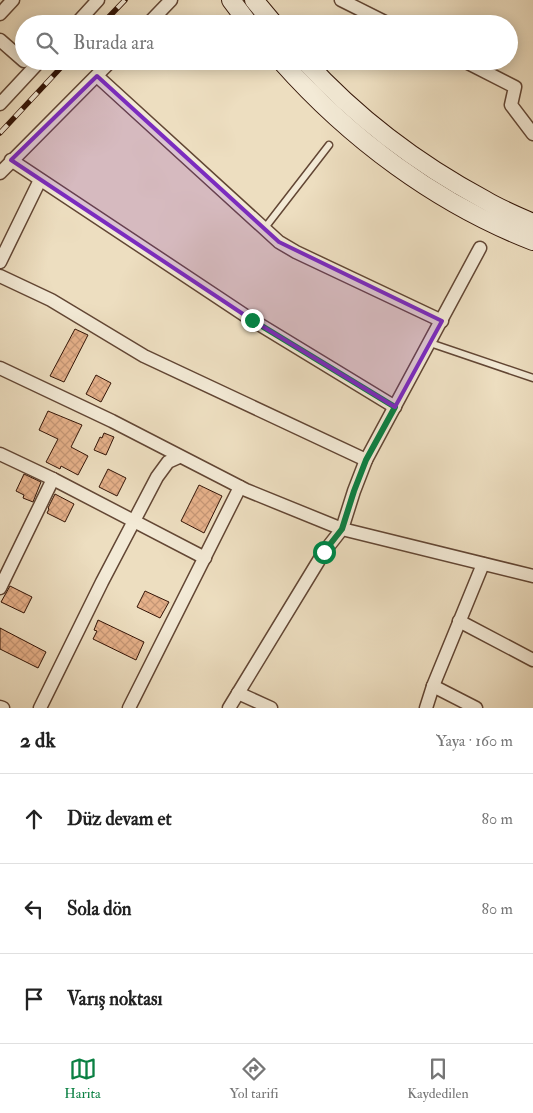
<!DOCTYPE html>
<html lang="tr">
<meta charset="utf-8">
<style>
:root{--surface:#fff;--page:#f6f6f6;--text:#222;--muted:#767676;--line:#e0e0e0;--accent:#0b8043}
body{margin:0;font-family:"IM FELL Double Pica",serif;background:var(--page);color:var(--text)}
.stop{position:absolute;width:15px;height:15px;margin:-11px;border:4px solid #0b8043;border-radius:50%;background:#fff}
.stop.end{background:#0b8043;border-color:#fff;box-shadow:0 1px 5px #0008}
.list{margin:0;padding:0;list-style:none}
h2{display:flex;justify-content:space-between;align-items:center;height:65px;margin:0;padding:0 20px;font-size:21px}
h2 small{font-size:16px;font-weight:400;color:var(--muted)}
.list li{display:grid;grid-template-columns:32px 1fr auto;gap:15px;align-items:center;box-sizing:border-box;height:90px;padding:0 20px;border-top:1px solid var(--line)}
.list b{display:block;font-size:19px;white-space:nowrap}
.list em{font-size:16px;font-style:normal;color:var(--muted)}
.icon{flex:none;width:28px;height:28px;fill:none;stroke:currentColor;stroke-width:2;stroke-linecap:round;stroke-linejoin:round}
.map{position:relative;flex:none;width:533px;height:708px;overflow:hidden}
.search{position:absolute;background:var(--surface);box-shadow:0 2px 12px #0003;left:15px;right:15px;top:15px;height:55px;display:flex;align-items:center;gap:12px;box-sizing:border-box;padding:0 18px;border-radius:28px;color:var(--muted);font-size:19px}
.sheet{height:335px;background:var(--surface)}
nav{display:flex;justify-content:space-around;align-items:center;box-sizing:border-box;height:70px;border-top:1px solid var(--line);background:var(--surface);font-size:14px;color:var(--muted)}
nav a{display:grid;justify-items:center;gap:2px}
nav .on{color:var(--accent)}
.map>svg:first-child{display:block}
.building{fill:url(#building-cross-hatch);stroke:#331406}
.lines{fill:none;stroke-linecap:round;stroke-linejoin:round}
.service-casing{stroke:#624634;stroke-width:9}
.minor-casing{stroke:#624634;stroke-width:15}
.secondary-casing{stroke:#331406;stroke-width:20}
.service{stroke:#f3ead6;stroke-width:6}
.minor{stroke:#f3ead6;stroke-width:12}
.secondary{stroke:#f3ead6;stroke-width:18}
.rail-casing{stroke:#331406;stroke-width:5.5}
.rail{stroke:#f3ead6;stroke-width:4;stroke-dasharray:11;stroke-linecap:butt}
.route{stroke:#0b8043;stroke-width:6}
.marked{fill:#7b2cbf;fill-opacity:0.2;stroke:#7b2cbf;stroke-width:4;stroke-linejoin:round}
</style>
<div class="map">
<svg width="533" height="708" viewBox="0 0 533 708">
<defs>
<pattern id="building-cross-hatch" width="8" height="8" patternUnits="userSpaceOnUse" patternTransform="scale(1.25)"><rect width="8" height="8" fill="#e5b089"/><path d="M0 0l8 8M0 8l8-8" fill="none" stroke="#c59675"/></pattern>
</defs>
<rect width="100%" height="100%" fill="#eddec0"/>
<filter id="stains"><feTurbulence type="fractalNoise" baseFrequency=".004" numOctaves="4"/><feColorMatrix values="0 0 0 0 .2 0 0 0 0 .09 0 0 0 0 .02 0 0 0 .5 -.17"/></filter>
<radialGradient id="worn" r=".72"><stop offset=".6" stop-color="#630" stop-opacity="0"/><stop offset="1" stop-color="#630" stop-opacity=".3"/></radialGradient>
<!-- building -->
<g class="building">
<polygon points="75,329 88,335 64,382 50,376"/>
<polygon points="96,375 111,383 101,402 86,394"/>
<polygon points="48,411 82,425 71,447 88,456 78,475 61,466 60,469 46,462 58,439 39,430"/>
<polygon points="104,433 114,437 106,455 94,450 100,437 102,438"/>
<polygon points="108,469 126,478 117,496 99,487"/>
<polygon points="24,474 41,482 33,502 23,498 24,495 16,491"/>
<polygon points="199,485 222,496 204,533 181,521"/>
<polygon points="55,494 74,504 65,522 47,513 49,509 48,508"/>
<polygon points="10,586 32,597 24,613 1,602"/>
<polygon points="145,591 169,602 160,618 137,607"/>
<polygon points="98,620 144,642 136,660 93,639 97,631 94,630"/>
<polygon points="0,628 46,652 38,668 0,649"/>
</g>
<g class="lines">
<!-- service casing -->
<g class="service-casing">
<g id="service">
<polyline points="264,229 329,145"/>
<polyline points="430,343 533,378"/>
</g>
</g>
<!-- minor casing -->
<g class="minor-casing">
<g id="minor">
<polyline points="341,0 389,24"/>
<polyline points="0,14 13,0"/>
<polyline points="76,24 98,0"/>
<polyline points="148,24 171,0"/>
<polyline points="0,40 24,61"/>
<polyline points="464,61 515,87 511,105 533,134"/>
<polyline points="97,76 279,242 296,252 442,321"/>
<polyline points="0,104 40,61"/>
<polyline points="11,160 252,320 395,407"/>
<polyline points="0,173 111,61"/>
<polyline points="0,262 40,180"/>
<polyline points="0,276 51,300 144,356 366,460"/>
<polyline points="0,368 112,421 246,490 342,529 354,491 366,460 480,248"/>
<polyline points="0,454 53,479 205,558"/>
<polyline points="0,588 53,479"/>
<polyline points="459,621 533,660"/>
<polyline points="433,686 476,708"/>
<polyline points="238,693 271,708"/>
<polyline points="0,707 3,708"/>
<polyline points="40,708 102,582 157,477 168,462 179,457"/>
<polyline points="129,708 240,487"/>
<polyline points="229,708 324,552 342,529 533,576"/>
<polyline points="426,708 433,686 483,564"/>
</g>
</g>
<!-- secondary casing -->
<g class="secondary-casing">
<g id="secondary">
<polyline points="231,0 249,24"/>
<polyline points="254,0 274,24"/>
<path d="M281,61C349,138 437,204 533,241"/>
<path d="M305,61C356,117 418,164 485,200C500,209 517,216 533,223"/>
</g>
</g>
<!-- service -->
<use href="#service" class="service"/>
<!-- minor -->
<use href="#minor" class="minor"/>
<!-- secondary -->
<use href="#secondary" class="secondary"/>
<!-- rail casing -->
<g class="rail-casing">
<g id="rail">
<polyline points="102,24 125,0"/>
<polyline points="0,133 67,61"/>
</g>
</g>
<!-- rail -->
<use href="#rail" class="rail"/>
</g>
<g class="lines">
<!-- route -->
<polyline class="route" points="252,320 395,407 366,460 354,491 342,529 324,552"/>
</g>
<!-- marked area -->
<path class="marked" d="M97,76L279,242L442,321L395,407L252,320L11,160Z"/>
<rect width="100%" height="100%" filter="url(#stains)"/>
<rect width="100%" height="100%" fill="url(#worn)"/>
</svg>
<div class="stop" style="left:324px;top:552px"></div>
<div class="stop end" style="left:252px;top:320px"></div>
<div class="search"><svg class="icon" aria-label="search" viewBox="0 0 24 24"><circle cx="10" cy="10" r="6"/><path d="M15 15l6 6"/></svg>Burada ara</div>
</div>
<section class="sheet">
<h2>2 dk<small>Yaya · 160 m</small></h2>
<ul class="list">
<li><svg class="icon" aria-label="ahead" viewBox="0 0 24 24"><path d="M12 20V5M6 11l6-6 6 6"/></svg><div><b>Düz devam et</b></div><em>80 m</em></li>
<li><svg class="icon" aria-label="left" viewBox="0 0 24 24"><path d="M17 20v-9H6M10 6l-5 5 5 5"/></svg><div><b>Sola dön</b></div><em>80 m</em></li>
<li><svg class="icon" aria-label="arrive" viewBox="0 0 24 24"><path d="M6 21V4h12l-3 4 3 4H6"/></svg><div><b>Varış noktası</b></div></li>
</ul>
</section>
<nav>
<a class="on"><svg class="icon" aria-label="map" viewBox="0 0 24 24"><path d="M3 6l6-2 6 2 6-2v14l-6 2-6-2-6 2zM9 4v14M15 6v14"/></svg>Harita</a>
<a><svg class="icon" aria-label="directions" viewBox="0 0 24 24"><path d="M12 3l9 9-9 9-9-9zM9 14v-3h6M13 9l2 2-2 2"/></svg>Yol tarifi</a>
<a><svg class="icon" aria-label="saved" viewBox="0 0 24 24"><path d="M7 4h10v16l-5-4-5 4z"/></svg>Kaydedilen</a>
</nav>
